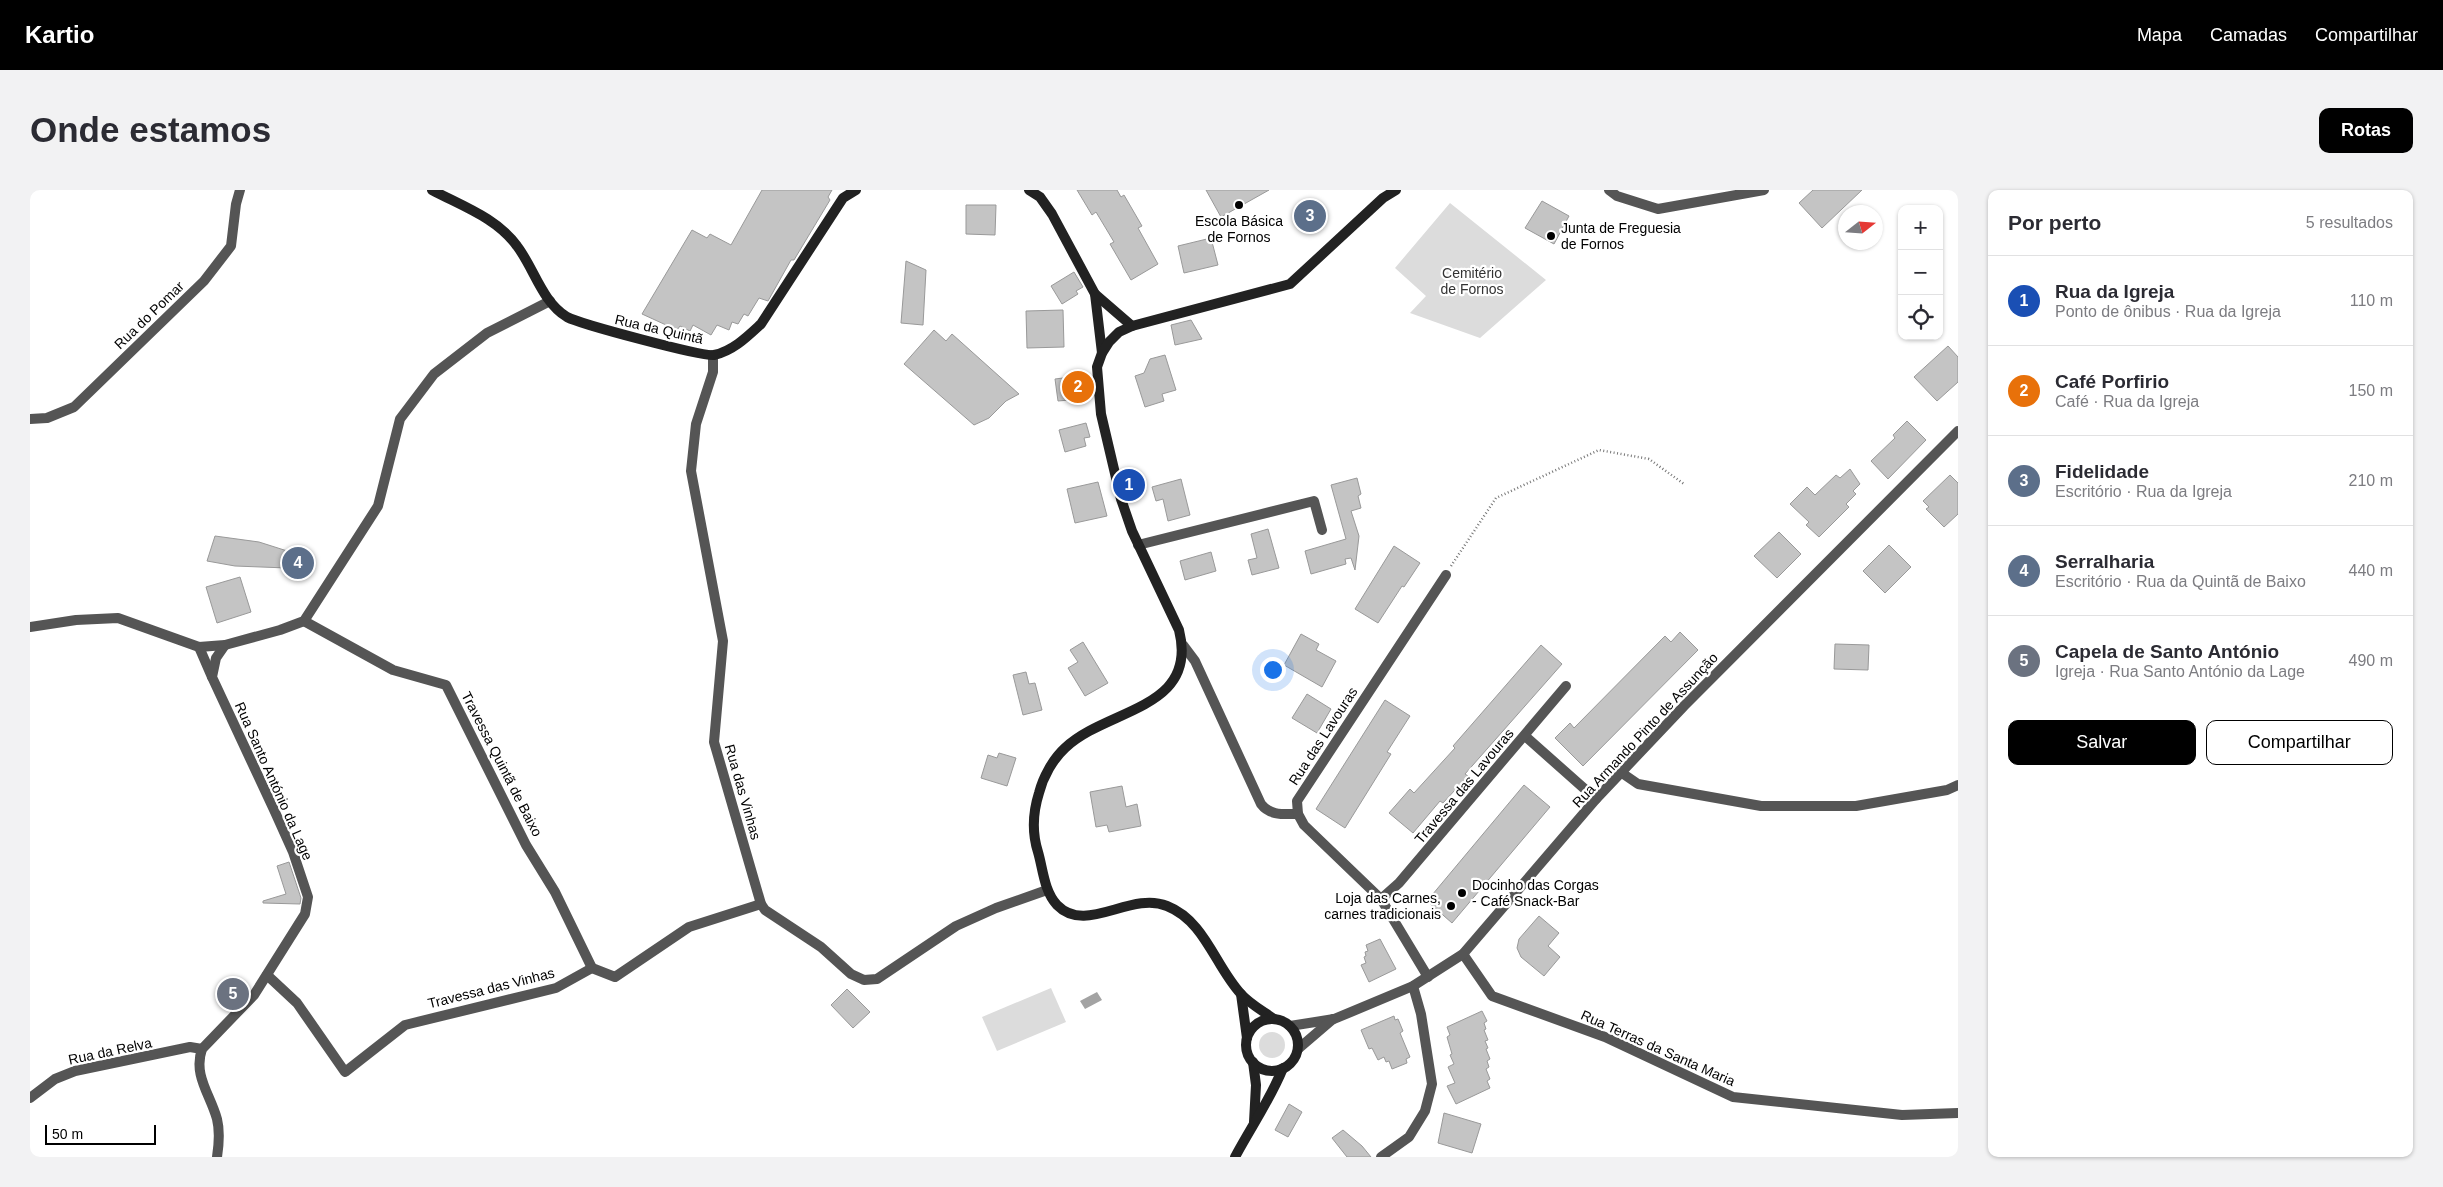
<!DOCTYPE html>
<html lang="pt">
<meta charset="utf-8">
<style>
:root{--surface:#fff;--page:#f2f2f3;--text:#2b2b33;--muted:#7c7c81;--line:#e1e1e2;--accent:#000}
body{margin:0;font-family:Arial,sans-serif;background:var(--page);color:var(--text)}
.controls{position:absolute;right:15px;top:15px;display:grid;overflow:hidden;border-radius:10px;box-shadow:0 1px 4px #0004}
.controls button{width:45px;height:45px;display:grid;place-items:center;padding:0;border:0;border-bottom:1px solid var(--line);background:var(--surface);color:var(--text);font:25px sans-serif}
.compass{position:absolute;left:1808px;top:15px;width:45px;height:45px;border-radius:50%;background:var(--surface);box-shadow:0 1px 4px #0004;rotate:73deg}
.scale{position:absolute;left:15px;bottom:12px;width:111px;box-sizing:border-box;padding-left:5px;border:2px solid #000;border-top:0;font-size:14px;line-height:18px;white-space:nowrap;color:#000;-webkit-text-stroke:4px #fff;paint-order:stroke}
.you{position:absolute;left:1242px;top:479px;width:18px;height:18px;margin:-12px;border:4px solid #fff;border-radius:50%;background:#1a73e8;box-shadow:0 0 0 8px #1a73e833}
.badge{display:grid;place-items:center;width:32px;height:32px;border-radius:50%;background:var(--accent);color:#fff;font-size:16px;font-weight:700}
.pin{position:absolute;translate:-50% -50%;border:2px solid #fff;box-shadow:0 1px 5px #0006}
.list{margin:0;padding:0;list-style:none}
h2{display:flex;justify-content:space-between;align-items:center;height:65px;margin:0;padding:0 20px;font-size:21px}
h2 small{font-size:16px;font-weight:400;color:var(--muted)}
.list li{display:grid;grid-template-columns:32px 1fr auto;gap:15px;align-items:center;box-sizing:border-box;height:90px;padding:0 20px;border-top:1px solid var(--line)}
.list b{display:block;font-size:19px;white-space:nowrap}
.list p{margin:0;font-size:16px;white-space:nowrap;color:var(--muted)}
.list em{font-size:16px;font-style:normal;color:var(--muted)}
.actions{display:flex;gap:10px;padding:15px 20px}
.actions a{flex:1;padding:11px 0;border:1px solid var(--accent);border-radius:10px;text-align:center;font-size:18px;color:var(--accent)}
.actions .main{background:var(--accent);color:#fff}
.icon{flex:none;width:28px;height:28px;fill:none;stroke:currentColor;stroke-width:2;stroke-linecap:round;stroke-linejoin:round}
.map{position:relative;flex:none;width:1928px;height:967px;overflow:hidden;border-radius:10px}
header{display:flex;align-items:center;gap:30px;box-sizing:border-box;height:70px;padding:0 25px;background:var(--accent);color:#fff}
header strong{font-size:24px}
nav{display:flex;gap:28px;margin-inline-start:auto;font-size:18px}
.intro{display:flex;align-items:center;justify-content:space-between;box-sizing:border-box;height:120px;padding:0 30px}
h1{margin:0;font-size:35px}
.button{padding:12px 22px;border-radius:10px;background:var(--accent);color:#fff;font-size:18px;font-weight:700}
main{display:flex;gap:30px;padding:0 30px}
aside{flex:1;background:var(--surface);border-radius:10px;box-shadow:0 1px 4px #0004}
.map>svg:first-child{display:block}
.green{fill:#dcdcdc}
.water{fill:#a3a3a3}
.building{fill:#c4c4c4;stroke:#999}
.lines{fill:none;stroke-linecap:round;stroke-linejoin:round}
.path{stroke:#777;stroke-width:2.5;stroke-dasharray:1 2.5;stroke-linecap:butt}
.minor{stroke:#555;stroke-width:10}
.tertiary{stroke:#555;stroke-width:10}
.secondary{stroke:#222;stroke-width:10}
.poi-dot{fill:#000;stroke:#fff;stroke-width:2}
.labels{text-anchor:middle;stroke-width:4.5;stroke-linejoin:round;paint-order:stroke}
.poi-label{font-size:14px;fill:#000;stroke:#fff;text-anchor:start}
.park-label{font-size:14px;fill:#333;stroke:#fff}
.street-label{font-size:14px;fill:#000;stroke:#fff}
</style>
<header>
<strong>Kartio</strong>
<nav><a>Mapa</a><a>Camadas</a><a>Compartilhar</a></nav>
</header>
<div class="intro"><h1>Onde estamos</h1><a class="button">Rotas</a></div>
<main>
<div class="map">
<svg width="1928" height="967" viewBox="0 0 1928 967">
<rect width="100%" height="100%" fill="#fff"/>
<!-- green -->
<g class="green">
<polygon points="1420,13 1516,90 1450,148 1380,123 1396,106 1365,78"/>
<polygon points="1021,798 1036,832 967,861 952,827"/>
<circle cx="1242" cy="855" r="13"/>
</g>
<!-- water -->
<polygon class="water" points="1067,802 1072,810 1055,819 1050,811"/>
<!-- building -->
<g class="building">
<polygon points="732,0 802,0 798,7 800,10 764,70 761,70 738,111 729,108 718,126 714,124 708,134 702,132 699,140 687,135 681,145 663,135 660,141 650,136 647,140 612,124 662,40 677,48 680,44 701,55"/>
<polygon points="1047,0 1087,0 1091,7 1094,5 1112,36 1108,38 1128,74 1101,90 1080,54 1084,52 1066,22 1062,25"/>
<polygon points="1176,0 1239,0 1191,27"/>
<polygon points="1783,0 1832,0 1792,38 1769,13"/>
<polygon points="1512,11 1539,26 1524,54 1495,38"/>
<polygon points="936,15 966,15 965,45 936,44"/>
<polygon points="1181,48 1188,75 1154,83 1148,56"/>
<polygon points="876,71 896,80 893,135 871,133"/>
<polygon points="1044,82 1053,97 1046,101 1048,104 1032,114 1021,96"/>
<polygon points="1033,120 1034,157 997,158 996,121"/>
<polygon points="1161,130 1172,149 1145,155 1141,135"/>
<polygon points="904,140 916,151 922,144 989,204 976,211 959,228 944,235 874,174"/>
<polygon points="1918,156 1928,167 1928,192 1907,211 1884,187"/>
<polygon points="1135,165 1146,200 1132,204 1134,211 1115,217 1105,186 1114,183 1120,169"/>
<polygon points="1049,186 1051,209 1028,211 1025,189"/>
<polygon points="1877,231 1896,250 1858,289 1841,271 1865,248 1863,245"/>
<polygon points="1056,233 1060,247 1054,248 1056,256 1035,262 1029,240"/>
<polygon points="1820,279 1830,294 1823,301 1826,304 1816,314 1819,317 1789,347 1776,335 1779,332 1760,314 1777,297 1785,305 1806,285 1810,288"/>
<polygon points="1920,285 1928,293 1928,324 1914,337 1896,319 1899,317 1893,311"/>
<polygon points="1327,288 1331,304 1328,306 1331,318 1321,321 1329,346 1325,380 1321,368 1315,369 1316,374 1281,384 1275,361 1316,349 1301,295"/>
<polygon points="1151,289 1160,325 1138,331 1133,309 1126,311 1122,297"/>
<polygon points="1068,292 1077,326 1045,333 1037,299"/>
<polygon points="1238,339 1249,378 1222,385 1218,370 1227,368 1221,344"/>
<polygon points="1749,342 1771,364 1747,388 1724,366"/>
<polygon points="185,346 229,352 273,366 269,382 257,378 205,376 177,371"/>
<polygon points="1859,355 1881,377 1855,403 1833,381"/>
<polygon points="1364,356 1390,373 1374,397 1372,396 1348,433 1325,419"/>
<polygon points="1181,362 1186,381 1155,390 1150,371"/>
<polygon points="210,387 221,422 187,433 176,397"/>
<polygon points="1650,442 1668,460 1553,576 1525,548 1540,533 1544,538 1635,446 1641,452"/>
<polygon points="1271,444 1289,454 1286,460 1306,471 1292,497 1254,475"/>
<polygon points="1053,452 1078,493 1055,506 1038,478 1048,472 1040,460"/>
<polygon points="1805,454 1839,455 1838,480 1804,479"/>
<polygon points="1511,455 1532,474 1435,584 1438,586 1413,613 1410,611 1383,643 1359,623 1380,599 1384,603 1425,558 1423,556"/>
<polygon points="996,482 999,494 1005,493 1012,520 993,525 983,485"/>
<polygon points="1277,504 1301,519 1287,543 1262,528"/>
<polygon points="1355,510 1380,526 1357,562 1361,564 1315,638 1286,619"/>
<polygon points="969,563 986,568 977,596 951,588 958,565 967,568"/>
<polygon points="1494,595 1520,617 1422,733 1397,711"/>
<polygon points="1092,596 1096,617 1107,614 1111,636 1079,642 1077,635 1066,637 1060,602"/>
<polygon points="259,672 271,708 270,714 233,713 233,711 256,704 247,676"/>
<polygon points="1509,726 1529,743 1518,756 1530,767 1514,786 1491,767 1487,758 1489,749"/>
<polygon points="1350,749 1366,779 1339,792 1331,775 1336,773 1334,767 1336,766 1335,762 1338,761 1336,755"/>
<polygon points="207,794 213,806 199,814 192,802"/>
<polygon points="817,799 840,822 823,838 801,815"/>
<polygon points="1452,821 1457,831 1454,833 1456,839 1454,840 1458,850 1455,851 1458,858 1456,859 1460,869 1457,871 1459,877 1456,879 1460,889 1457,891 1460,898 1426,914 1417,896 1425,893 1418,877 1424,874 1420,865 1422,864 1417,847 1420,845 1417,837"/>
<polygon points="1364,826 1365,830 1368,829 1373,841 1370,843 1380,867 1376,869 1377,873 1362,879 1359,871 1356,872 1354,867 1348,870 1342,858 1339,859 1331,840"/>
<polygon points="1259,914 1272,922 1258,947 1245,940"/>
<polygon points="1414,923 1451,934 1442,963 1408,953"/>
<polygon points="1313,940 1332,956 1341,967 1317,967 1302,948"/>
</g>
<g class="lines">
<!-- path -->
<polyline class="path" points="1421,376 1466,308 1569,260 1619,269 1654,294"/>
<!-- minor -->
<g class="minor">
<polyline points="1579,0 1587,6 1628,19 1734,0"/>
<polyline points="683,165 683,182 666,234 661,281 693,451 684,552 731,714 735,720 791,757 821,784 834,790 847,789 926,736 966,718 1017,700"/>
<polyline points="0,229 17,228 44,217 174,91 201,56 206,14 210,0"/>
<polyline points="1108,355 1284,311 1292,340"/>
<polyline points="274,431 363,480 416,495 496,655 525,702 562,778"/>
<polyline points="0,437 46,430 88,428 169,457 195,455 250,440 274,431 348,316 370,229 404,184 457,143 520,111"/>
<path d="M1153,455L1165,471L1231,614C1240,626 1254,624 1268,624"/>
<polyline points="169,457 182,487"/>
<polyline points="1495,546 1566,609"/>
<polyline points="1592,583 1608,594 1731,616 1826,616 1917,600 1928,595"/>
<polyline points="1351,709 1369,693 1536,496"/>
<polyline points="1433,764 1462,806 1575,847 1703,907 1872,925 1928,923"/>
<polyline points="562,778 585,787 659,737 731,714"/>
<polyline points="237,785 267,813 315,882 375,835 526,798 562,778"/>
<polyline points="1398,787 1351,709 1274,635 1268,624 1267,611 1416,385"/>
<polyline points="0,908 25,889 45,881 160,857 172,859"/>
<path d="M187,967C189,954 190,941 187,929C180,904 163,885 172,859L224,805L275,724L278,707L263,662L245,622L182,487L186,468L195,455"/>
<polyline points="1351,967 1379,947 1395,921 1402,894 1391,824 1383,796"/>
</g>
<!-- tertiary -->
<g class="tertiary">
<polyline points="1260,836 1304,829 1383,796 1433,764 1566,609 1654,516 1928,241"/>
<polyline points="1268,859 1303,829"/>
</g>
<!-- secondary -->
<g class="secondary">
<path d="M402,0C432,16 467,28 487,56C504,78 512,112 537,127C550,134 673,167 684,165C703,161 718,146 731,134L813,8L826,0"/>
<polyline points="999,0 1010,7 1022,24 1065,104 1072,163"/>
<polyline points="1065,104 1102,136"/>
<polyline points="1211,804 1217,848"/>
<path d="M1244,829C1233,821 1220,814 1211,804C1185,776 1175,731 1137,716C1100,701 1056,745 1027,715C1014,701 1013,679 1008,662C1002,643 1003,622 1009,603C1013,587 1023,569 1035,558C1077,518 1169,520 1149,440L1102,341L1091,309L1071,224L1067,177L1072,163L1079,152L1089,142L1102,136L1260,94L1353,8L1366,0"/>
<circle cx="1242" cy="855" r="26"/>
<polyline points="1223,872 1226,895 1224,932"/>
<path d="M1205,967C1221,937 1240,910 1253,878"/>
</g>
</g>
<!-- markers -->
<g class="poi-dot">
<circle cx="1209" cy="15" r="5"/>
<circle cx="1521" cy="46" r="5"/>
<circle cx="1432" cy="703" r="5"/>
<circle cx="1421" cy="716" r="5"/>
</g>
<g class="labels">
<!-- poi labels -->
<g class="poi-label">
<text x="1209" y="36" text-anchor="middle">Escola Básica<tspan x="1209" dy="16">de Fornos</tspan></text>
<text x="1531" y="43">Junta de Freguesia<tspan x="1531" dy="16">de Fornos</tspan></text>
<text x="1442" y="700">Docinho das Corgas<tspan x="1442" dy="16">- Café Snack-Bar</tspan></text>
<text x="1411" y="713" text-anchor="end">Loja das Carnes,<tspan x="1411" dy="16">carnes tradicionais</tspan></text>
</g>
<!-- park labels -->
<g class="park-label">
<text x="1442" y="88">Cemitério<tspan x="1442" dy="16">de Fornos</tspan></text>
</g>
<!-- street labels -->
<g class="street-label">
<text transform="translate(119 125) rotate(-44)" y="5">Rua do Pomar</text>
<text transform="translate(629 139) rotate(13)" y="5">Rua da Quintã</text>
<text transform="translate(1615 540) rotate(-47)" y="5">Rua Armando Pinto de Assunção</text>
<text transform="translate(1293 546) rotate(-57)" y="5">Rua das Lavouras</text>
<text transform="translate(472 574) rotate(63)" y="5">Travessa Quintã de Baixo</text>
<text transform="translate(244 591) rotate(66)" y="5">Rua Santo António da Lage</text>
<text transform="translate(1434 596) rotate(-50)" y="5">Travessa das Lavouras</text>
<text transform="translate(713 602) rotate(74)" y="5">Rua das Vinhas</text>
<text transform="translate(461 798) rotate(-14)" y="5">Travessa das Vinhas</text>
<text transform="translate(1628 858) rotate(24)" y="5">Rua Terras da Santa Maria</text>
<text transform="translate(80 861) rotate(-12)" y="5">Rua da Relva</text>
</g>
</g>
</svg>
<div class="controls">
<button>+</button>
<button>−</button>
<button><svg class="icon" aria-label="locate" viewBox="0 0 24 24"><circle cx="12" cy="12" r="6"/><path d="M12 2v4M12 18v4M2 12h4M18 12h4"/></svg></button>
</div>
<svg class="compass" viewBox="-18 -18 36 36"><path d="M0-13l5 13h-10z" fill="#e53935"/><path d="M0 13l5-13h-10z" fill="#7c7c81"/></svg>
<div class="scale">50 m</div>
<div class="you"></div>
<div class="pin badge" style="left:1099px;top:295px;background:#1a4fb4">1</div>
<div class="pin badge" style="left:1048px;top:197px;background:#e8710a">2</div>
<div class="pin badge" style="left:1280px;top:26px;background:#5c6f8a">3</div>
<div class="pin badge" style="left:268px;top:373px;background:#5c6f8a">4</div>
<div class="pin badge" style="left:203px;top:804px;background:#6b7280">5</div>
</div>
<aside>
<h2>Por perto<small>5 resultados</small></h2>
<ul class="list">
<li><span class="badge" style="background:#1a4fb4">1</span><div><b>Rua da Igreja</b><p>Ponto de ônibus · Rua da Igreja</p></div><em>110 m</em></li>
<li><span class="badge" style="background:#e8710a">2</span><div><b>Café Porfirio</b><p>Café · Rua da Igreja</p></div><em>150 m</em></li>
<li><span class="badge" style="background:#5c6f8a">3</span><div><b>Fidelidade</b><p>Escritório · Rua da Igreja</p></div><em>210 m</em></li>
<li><span class="badge" style="background:#5c6f8a">4</span><div><b>Serralharia</b><p>Escritório · Rua da Quintã de Baixo</p></div><em>440 m</em></li>
<li><span class="badge" style="background:#6b7280">5</span><div><b>Capela de Santo António</b><p>Igreja · Rua Santo António da Lage</p></div><em>490 m</em></li>
</ul>
<div class="actions"><a class="main">Salvar</a><a>Compartilhar</a></div>
</aside>
</main>
